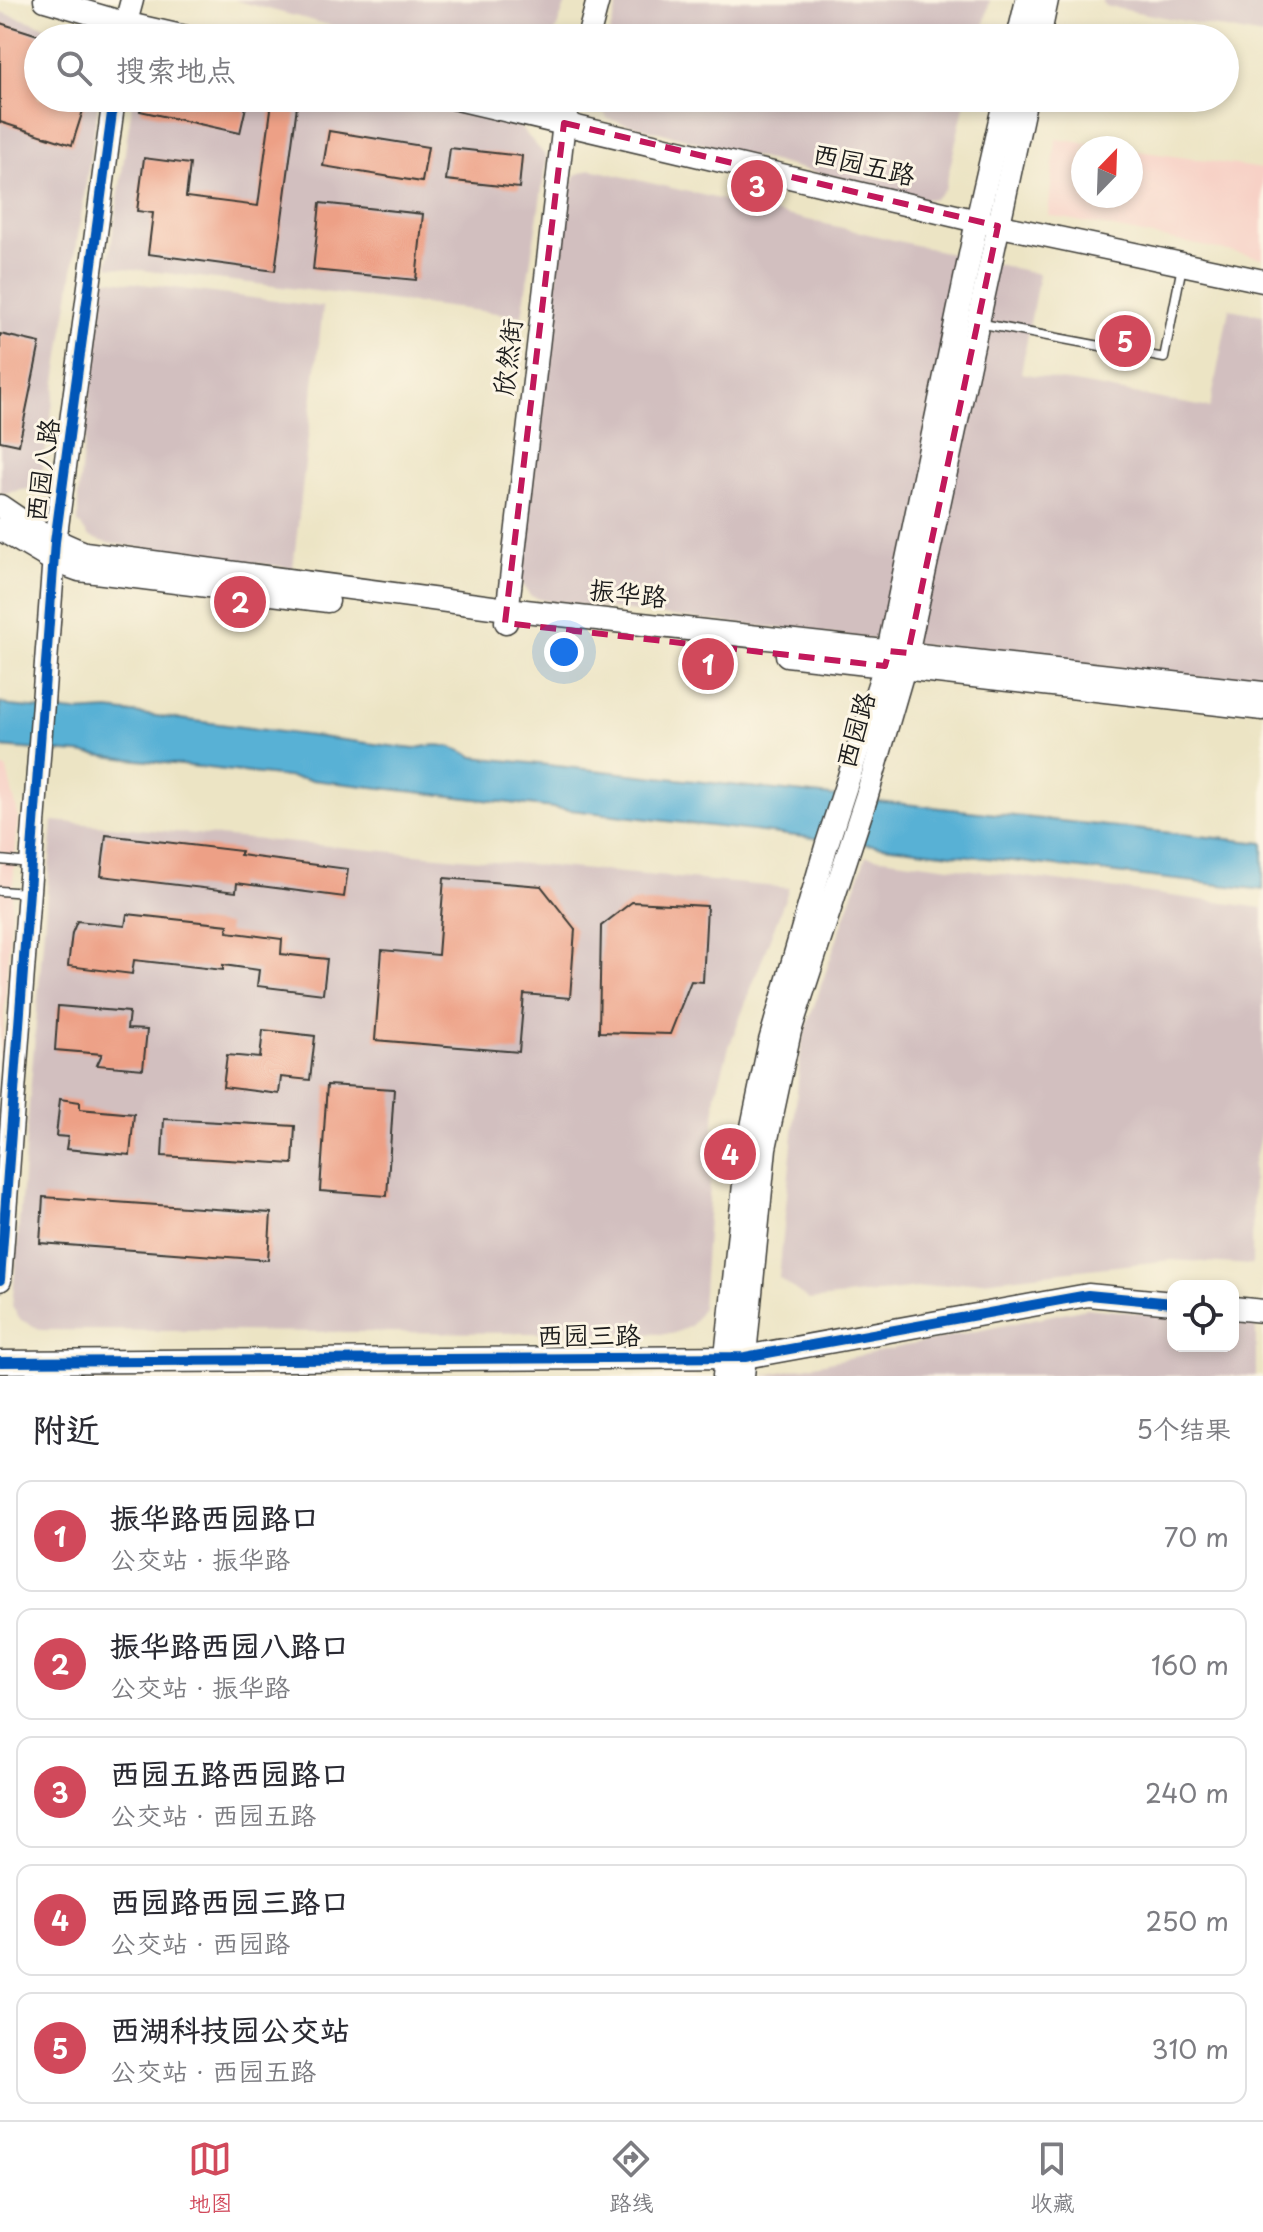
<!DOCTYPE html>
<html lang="zh">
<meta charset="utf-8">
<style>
:root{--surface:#fff;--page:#f7f7f7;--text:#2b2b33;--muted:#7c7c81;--line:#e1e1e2;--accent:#d1495b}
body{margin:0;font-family:"Playpen Sans","LXGW WenKai TC",sans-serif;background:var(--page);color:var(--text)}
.controls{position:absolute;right:24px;bottom:24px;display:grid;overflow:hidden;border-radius:16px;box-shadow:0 4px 12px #0003}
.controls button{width:72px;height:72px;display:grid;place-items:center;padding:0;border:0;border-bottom:2px solid var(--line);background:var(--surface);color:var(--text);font:40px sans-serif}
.compass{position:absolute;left:1071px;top:136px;width:72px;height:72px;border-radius:50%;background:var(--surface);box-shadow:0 4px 12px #0003;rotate:23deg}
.you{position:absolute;left:564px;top:652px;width:28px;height:28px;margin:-20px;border:6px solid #fff;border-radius:50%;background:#1a73e8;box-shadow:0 0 0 12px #1a73e833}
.badge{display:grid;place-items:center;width:52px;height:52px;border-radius:50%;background:var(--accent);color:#fff;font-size:26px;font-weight:700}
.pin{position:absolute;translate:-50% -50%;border:4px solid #fff;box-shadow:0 2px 8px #0006}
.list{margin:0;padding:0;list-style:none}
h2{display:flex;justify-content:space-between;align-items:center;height:104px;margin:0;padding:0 32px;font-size:34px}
h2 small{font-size:26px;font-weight:400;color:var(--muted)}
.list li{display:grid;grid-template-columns:52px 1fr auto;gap:24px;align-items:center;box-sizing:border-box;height:112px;margin:0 16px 16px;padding:0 16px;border:2px solid var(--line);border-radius:16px}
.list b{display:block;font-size:30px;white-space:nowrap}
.list p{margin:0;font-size:26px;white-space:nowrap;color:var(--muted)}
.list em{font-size:26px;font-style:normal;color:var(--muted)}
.icon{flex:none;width:44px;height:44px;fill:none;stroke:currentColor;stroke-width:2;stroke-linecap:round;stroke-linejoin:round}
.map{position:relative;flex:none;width:1263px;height:1376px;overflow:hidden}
.search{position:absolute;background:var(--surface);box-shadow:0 4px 12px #0003;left:24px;right:24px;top:24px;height:88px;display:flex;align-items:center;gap:20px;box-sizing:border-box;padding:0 28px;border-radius:44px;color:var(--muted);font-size:30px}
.sheet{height:744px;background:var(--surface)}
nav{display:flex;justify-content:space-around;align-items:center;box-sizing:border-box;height:112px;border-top:2px solid var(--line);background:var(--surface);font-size:22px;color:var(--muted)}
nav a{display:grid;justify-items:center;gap:4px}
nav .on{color:var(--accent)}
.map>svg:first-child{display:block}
.built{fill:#f7d1c6}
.industrial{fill:#d2bfbf}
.water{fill:#58b1d5;stroke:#3a6678;stroke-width:2}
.building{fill:#eda086}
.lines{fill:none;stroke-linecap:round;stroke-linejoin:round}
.lane-casing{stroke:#3b3a35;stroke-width:11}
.secondary-casing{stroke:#3b3a35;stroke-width:25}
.lane{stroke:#fff;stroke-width:8}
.secondary{stroke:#fff;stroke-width:22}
.cycleway-casing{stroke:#fcf5e5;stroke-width:15}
.cycleway{stroke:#0057b8;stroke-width:10}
.marked{fill:none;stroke:#c2185b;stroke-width:6;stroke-dasharray:16 10;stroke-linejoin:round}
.labels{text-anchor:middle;stroke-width:6;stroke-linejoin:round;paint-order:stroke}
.street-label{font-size:26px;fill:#1c1c1c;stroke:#fcf5e5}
</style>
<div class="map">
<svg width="1263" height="1376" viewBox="0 0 1263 1376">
<rect width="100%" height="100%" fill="#fcf5e5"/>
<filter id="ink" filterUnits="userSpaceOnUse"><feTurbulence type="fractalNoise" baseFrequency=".0125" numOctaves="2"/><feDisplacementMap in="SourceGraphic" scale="16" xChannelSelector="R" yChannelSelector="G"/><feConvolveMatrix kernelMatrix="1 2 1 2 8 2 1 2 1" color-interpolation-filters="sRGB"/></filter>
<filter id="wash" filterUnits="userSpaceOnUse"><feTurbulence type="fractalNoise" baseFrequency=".006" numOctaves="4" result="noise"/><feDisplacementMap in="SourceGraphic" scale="32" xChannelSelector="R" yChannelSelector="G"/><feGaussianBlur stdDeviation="1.8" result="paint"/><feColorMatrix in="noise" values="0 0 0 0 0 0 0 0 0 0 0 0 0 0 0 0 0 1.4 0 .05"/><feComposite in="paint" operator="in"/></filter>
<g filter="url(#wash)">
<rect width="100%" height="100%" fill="#ece4c4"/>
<!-- built -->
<g class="built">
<polygon points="1056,139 1118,148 1083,148 1083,196 1131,196 1131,150 1263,169 1263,258 1048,215"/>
<polygon points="0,766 7,770 18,815 0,1073"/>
</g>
<!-- industrial -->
<g class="industrial">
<polygon points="234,0 567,0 553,38 378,38"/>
<polygon points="619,0 990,0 981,38 608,38"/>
<polygon points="1101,0 1263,0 1263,36 1105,6"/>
<polygon points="0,12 83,38 38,38 38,98 99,98 43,468 29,489 0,494"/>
<polygon points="133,98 405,98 517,124 547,157 522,316 108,266"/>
<polygon points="594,98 966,98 945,189 934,199 918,199 608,119"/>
<polygon points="591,169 1039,274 1021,373 1210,408 1229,309 1263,315 1263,685 550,602 530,596 520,579 567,196 576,175"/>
<polygon points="103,279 323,307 293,568 107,543 89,537 78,522 78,496"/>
<polygon points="53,821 789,888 729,1047 716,1094 702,1308 691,1326 672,1334 42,1330 21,1320 12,1307"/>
<polygon points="866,856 1263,908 1263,1124 1253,1167 1252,1265 1171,1260 809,1300 779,1278 802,1040"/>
<polygon points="1086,1308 1173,1316 1173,1346 1233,1346 1233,1321 1256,1323 1256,1376 762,1376"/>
</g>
<!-- water -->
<path class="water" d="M0,703L10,706L75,712L109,710L414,749C438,742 452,745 474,757L1263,843V890L78,753L0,747Z"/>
<g id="blocks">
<!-- building -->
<g class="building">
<polygon points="0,23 38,35 38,98 87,98 72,145 0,122"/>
<polygon points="143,98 182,98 219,106 221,98 248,98 240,133 140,111"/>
<polygon points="272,102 297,106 275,271 148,254 153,213 137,211 144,158 190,164 186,197 258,206"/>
<polygon points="329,131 428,147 422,182 323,166"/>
<polygon points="450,148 522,156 519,188 446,180"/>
<polygon points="320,203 423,214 416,280 313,270"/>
<polygon points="0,334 40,343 19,445 0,441"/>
<polygon points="106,835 241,851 240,855 348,869 344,897 237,883 236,892 101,876"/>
<polygon points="444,878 541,886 575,929 570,998 524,994 519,1052 375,1040 382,950 438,955"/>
<polygon points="632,902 707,906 703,982 691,981 670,1034 599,1032 601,926"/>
<polygon points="127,914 228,925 227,932 282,939 281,954 327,959 323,994 257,986 259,970 223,965 223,970 134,960 132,974 68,966 72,933 77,921 125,926"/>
<polygon points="58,1006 129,1012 127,1029 147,1030 143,1069 97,1065 102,1054 55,1050"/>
<polygon points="263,1030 315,1036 310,1080 281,1077 279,1094 223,1087 227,1055 260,1058"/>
<polygon points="327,1085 394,1089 387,1196 320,1191"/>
<polygon points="60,1099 80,1102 80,1109 134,1114 130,1155 66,1149 68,1137 56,1136"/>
<polygon points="164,1119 295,1126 293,1164 162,1156"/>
<polygon points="43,1197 271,1213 268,1260 40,1243"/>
</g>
</g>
</g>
<g filter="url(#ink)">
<use href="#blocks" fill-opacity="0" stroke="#3b3a35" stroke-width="2"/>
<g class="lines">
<!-- lane casing -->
<g class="lane-casing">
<g id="lane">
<polyline points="978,323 1164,358 1182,266"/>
<polyline points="0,860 30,863"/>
<polyline points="0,891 27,893"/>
</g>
</g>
<!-- secondary casing -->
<g class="secondary-casing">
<g id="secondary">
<polyline points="45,0 124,23 190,38"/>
<polyline points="122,37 132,0"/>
<polyline points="588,38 598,0"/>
<polyline points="1018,38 1027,0"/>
<polyline points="1039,38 1047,0"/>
<polyline points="453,98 977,221 1263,281"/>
<path d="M0,506C28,526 53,541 85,553L507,609L1263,693"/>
<polyline points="0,529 54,561 79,570 328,601"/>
<polyline points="506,622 564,123 571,98"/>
<polyline points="787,655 1263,709"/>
<polyline points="0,1280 55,542 114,98"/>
<polyline points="1233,1308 1263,1311"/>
<polyline points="0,1362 745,1357 1088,1295 1173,1303"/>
<polyline points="724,1376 748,1146 770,1041 826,847 885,666 977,221 1005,98"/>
<polyline points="743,1376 765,1148 790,1031 867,795 904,668 1026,98"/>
</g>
</g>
<!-- lane -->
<use href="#lane" class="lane"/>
<!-- secondary -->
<use href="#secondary" class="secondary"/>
<!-- cycleway casing -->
<g class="cycleway-casing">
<g id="cycleway">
<polyline points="0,1280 55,542 114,98"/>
<polyline points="0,1362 745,1357 1088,1295 1173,1303"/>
</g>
</g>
<!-- cycleway -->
<use href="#cycleway" class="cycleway"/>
</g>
</g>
<!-- marked area -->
<path class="marked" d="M564,123L998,226L908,653L889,651L885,666L505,623Z"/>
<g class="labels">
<!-- street labels -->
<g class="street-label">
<text transform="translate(864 165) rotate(13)" y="9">西园五路</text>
<text transform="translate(508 357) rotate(-83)" y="9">欣然街</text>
<text transform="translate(43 470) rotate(-82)" y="9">西园八路</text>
<text transform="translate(628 594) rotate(6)" y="9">振华路</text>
<text transform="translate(856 730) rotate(-74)" y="9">西园路</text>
<text x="589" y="1345">西园三路</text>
</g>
</g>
</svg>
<div class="controls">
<button><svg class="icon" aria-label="locate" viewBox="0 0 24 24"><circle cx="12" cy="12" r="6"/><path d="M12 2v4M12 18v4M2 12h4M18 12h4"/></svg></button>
</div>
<svg class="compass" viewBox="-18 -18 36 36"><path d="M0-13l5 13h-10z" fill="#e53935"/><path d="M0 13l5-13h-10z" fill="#7c7c81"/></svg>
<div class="you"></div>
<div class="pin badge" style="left:708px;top:664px">1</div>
<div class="pin badge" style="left:240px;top:602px">2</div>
<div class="pin badge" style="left:757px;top:186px">3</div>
<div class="pin badge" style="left:730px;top:1154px">4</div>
<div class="pin badge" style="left:1125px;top:341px">5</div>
<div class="search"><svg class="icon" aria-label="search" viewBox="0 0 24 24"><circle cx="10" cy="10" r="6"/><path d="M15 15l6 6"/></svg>搜索地点</div>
</div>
<section class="sheet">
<h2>附近<small>5个结果</small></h2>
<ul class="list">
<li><span class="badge">1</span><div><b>振华路西园路口</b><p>公交站 · 振华路</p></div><em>70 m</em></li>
<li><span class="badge">2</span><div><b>振华路西园八路口</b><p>公交站 · 振华路</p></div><em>160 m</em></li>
<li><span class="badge">3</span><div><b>西园五路西园路口</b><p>公交站 · 西园五路</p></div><em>240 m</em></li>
<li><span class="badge">4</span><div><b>西园路西园三路口</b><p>公交站 · 西园路</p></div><em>250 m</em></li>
<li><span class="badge">5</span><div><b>西湖科技园公交站</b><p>公交站 · 西园五路</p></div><em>310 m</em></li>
</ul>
</section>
<nav>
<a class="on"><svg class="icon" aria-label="map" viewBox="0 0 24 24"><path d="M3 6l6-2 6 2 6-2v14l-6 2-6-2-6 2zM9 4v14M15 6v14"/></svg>地图</a>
<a><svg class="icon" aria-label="directions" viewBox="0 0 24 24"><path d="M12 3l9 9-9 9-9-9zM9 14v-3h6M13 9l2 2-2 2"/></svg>路线</a>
<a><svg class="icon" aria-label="saved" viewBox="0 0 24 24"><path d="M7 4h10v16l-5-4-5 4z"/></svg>收藏</a>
</nav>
